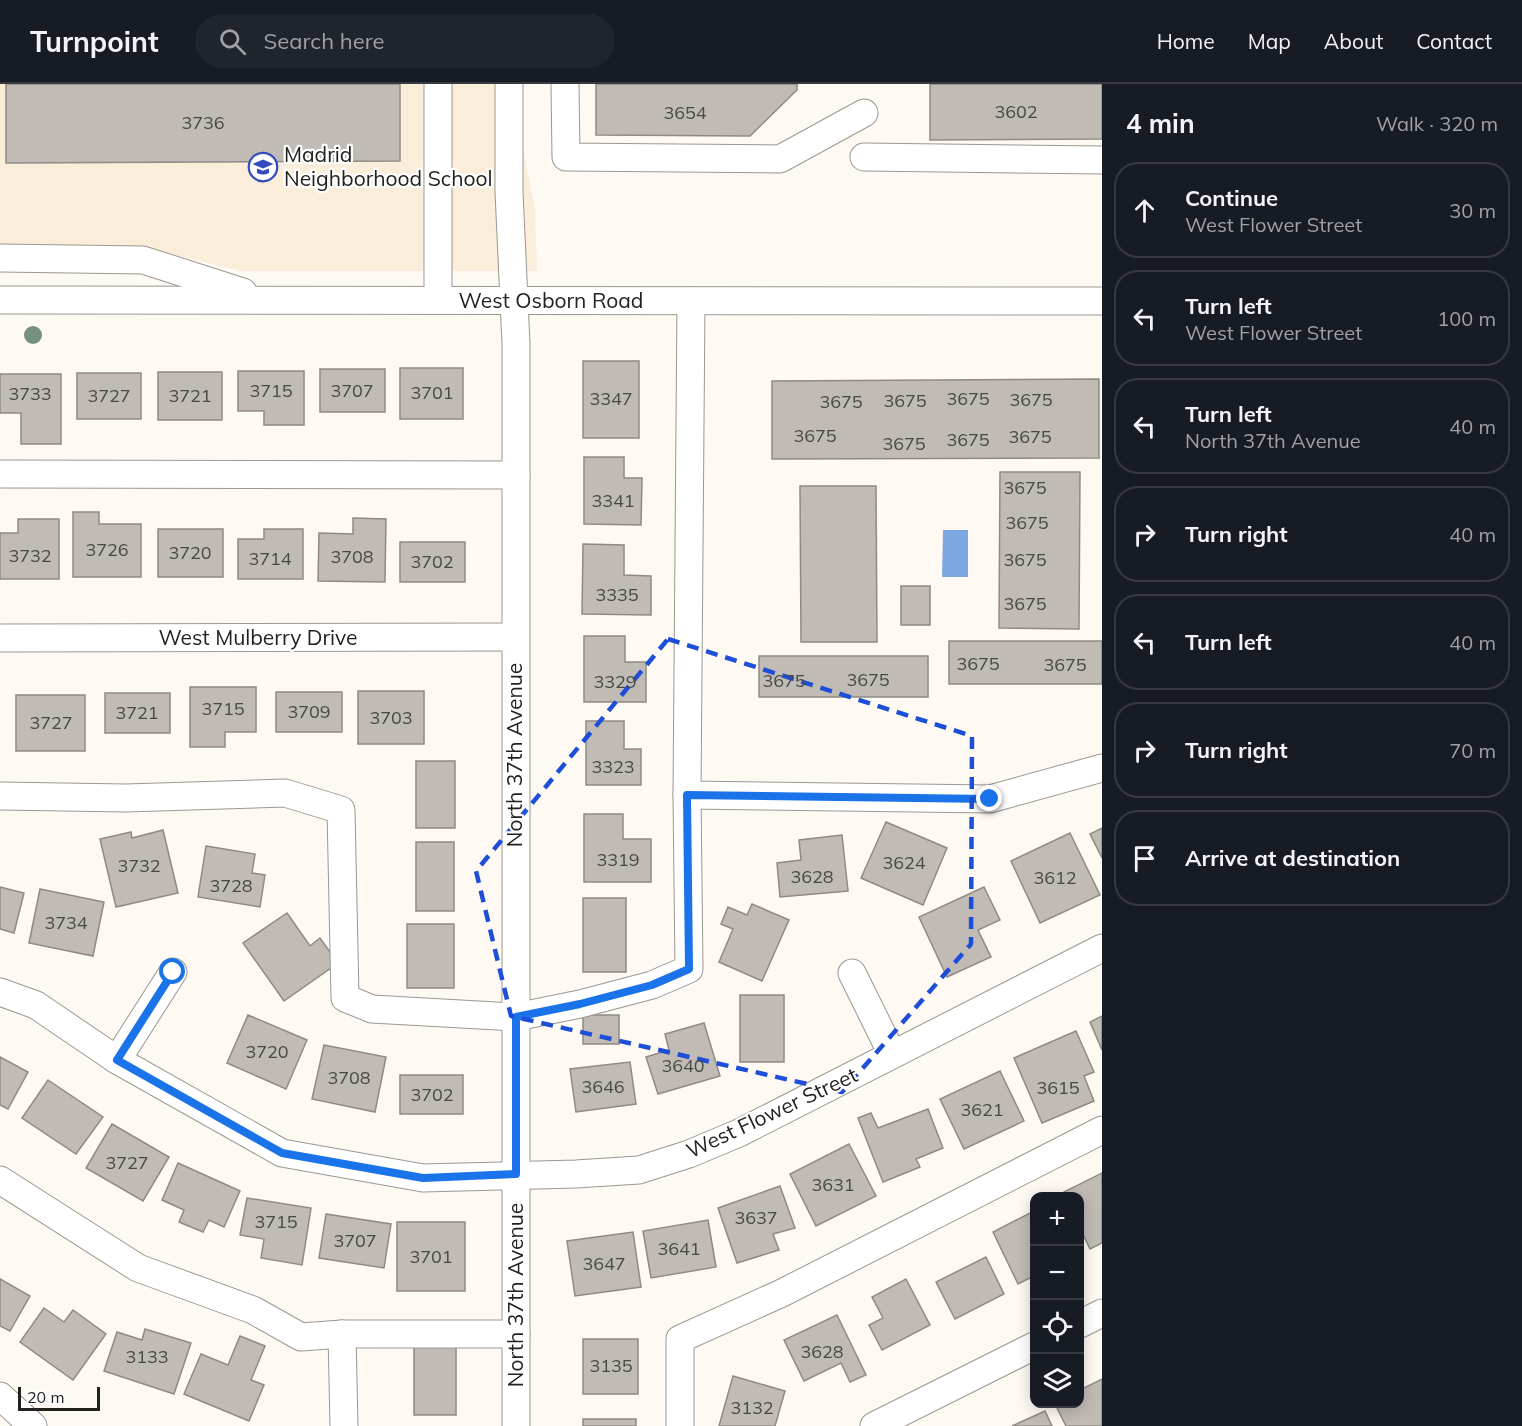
<!DOCTYPE html>
<meta charset="utf-8">
<style>
:root{--surface:#171b24;--page:#20242c;--text:#f1f3f6;--muted:#9ea1a6;--line:#363941}
body{margin:0;font-family:Mulish,sans-serif;background:var(--page);color:var(--text)}
.controls{position:absolute;right:18px;bottom:18px;display:grid;overflow:hidden;border-radius:12px;box-shadow:0 3px 15px #0003}
.controls button{width:54px;height:54px;display:grid;place-items:center;padding:0;border:0;border-bottom:2px solid var(--line);background:var(--surface);color:var(--text);font:30px sans-serif}
.scale{position:absolute;left:18px;bottom:15px;width:82px;box-sizing:border-box;padding-left:6px;border:3px solid #23221f;border-top:0;font-size:16px;line-height:21px;white-space:nowrap;color:#23221f;-webkit-text-stroke:4px #fff;paint-order:stroke}
.stop{position:absolute;width:18px;height:18px;margin:-14px;border:4px solid #1a73e8;border-radius:50%;background:#fff}
.stop.end{background:#1a73e8;border-color:#fff;box-shadow:0 2px 6px #0008}
.list{margin:0;padding:0;list-style:none}
h2{display:flex;justify-content:space-between;align-items:center;height:78px;margin:0;padding:0 24px;font-size:26px}
h2 small{font-size:20px;font-weight:400;color:var(--muted)}
.list li{display:grid;grid-template-columns:39px 1fr auto;gap:18px;align-items:center;box-sizing:border-box;height:96px;margin:0 12px 12px;padding:0 12px;border:2px solid var(--line);border-radius:24px}
.list b{display:block;font-size:22px;white-space:nowrap}
.list p{margin:0;font-size:20px;white-space:nowrap;color:var(--muted)}
.list em{font-size:20px;font-style:normal;color:var(--muted)}
.icon{flex:none;width:33px;height:33px;fill:none;stroke:currentColor;stroke-width:2;stroke-linecap:round;stroke-linejoin:round}
.map{position:relative;flex:none;width:1102px;height:1342px;overflow:hidden}
header{display:flex;align-items:center;gap:36px;box-sizing:border-box;height:84px;padding:0 30px;background:var(--surface);border-bottom:2px solid var(--line)}
header strong{font-size:28px}
nav{display:flex;gap:33px;margin-inline-start:auto;font-size:21px}
.search{width:420px;height:54px;background:var(--page);display:flex;align-items:center;gap:15px;box-sizing:border-box;padding:0 21px;border-radius:33px;color:var(--muted);font-size:22px}
main{display:flex}
aside{flex:1;background:var(--surface)}
.map>svg:first-child{display:block}
.education{fill:#faeeda}
.water{fill:#7ea8e2}
.building{fill:#c0bbb5;stroke:#8f8a84;stroke-width:1.5}
.lines{fill:none;stroke-linecap:round;stroke-linejoin:round}
.minor-casing{stroke:#9c9791;stroke-width:29}
.minor{stroke:#fff;stroke-width:27}
.tree{fill:#73917e}
.route{stroke:#1a73e8;stroke-width:8}
.marked{fill:none;stroke:#1d4ed8;stroke-width:4.5;stroke-dasharray:12 8;stroke-linejoin:round}
.labels{text-anchor:middle;stroke-width:4.5;stroke-linejoin:round;paint-order:stroke}
.number-label{font-size:18px;fill:#4a4844}
.poi-label{font-size:21px;fill:#23221f;stroke:#fff;text-anchor:start}
.street-label{font-size:21px;fill:#23221f;stroke:#fff}
</style>
<header>
<strong>Turnpoint</strong>
<div class="search"><svg class="icon" aria-label="search" viewBox="0 0 24 24"><circle cx="10" cy="10" r="6"/><path d="M15 15l6 6"/></svg>Search here</div>
<nav><a>Home</a><a>Map</a><a>About</a><a>Contact</a></nav>
</header>
<main>
<div class="map">
<svg width="1102" height="1342" viewBox="0 0 1102 1342">
<rect width="100%" height="100%" fill="#fef9f2"/>
<!-- education -->
<polygon class="education" points="0,0 518,0 518,41 535,125 537,187 241,187 147,164 0,164"/>
<!-- water -->
<polygon class="water" points="943,446 968,446 968,493 942,493"/>
<!-- building -->
<g class="building">
<polygon points="6,0 400,0 400,77 6,79"/>
<polygon points="596,0 797,0 797,6 750,52 596,51"/>
<polygon points="930,0 1102,0 1102,55 930,56"/>
<rect x="583" y="277" width="56" height="77"/>
<rect x="400" y="284" width="63" height="51"/>
<rect x="320" y="285" width="65" height="43"/>
<polygon points="238,287 304,287 304,341 264,341 264,327 238,327"/>
<rect x="158" y="288" width="64" height="48"/>
<rect x="77" y="289" width="64" height="46"/>
<polygon points="0,290 61,290 61,360 21,360 21,329 0,329"/>
<polygon points="1099,295 1099,374 772,375 772,297"/>
<polygon points="584,373 624,373 624,394 642,394 641,441 584,440"/>
<polygon points="1000,388 1080,388 1079,545 999,544"/>
<polygon points="800,402 876,402 877,558 801,558"/>
<polygon points="73,428 99,428 99,440 141,440 141,493 73,493"/>
<polygon points="353,434 386,435 385,498 318,497 319,449 353,450"/>
<polygon points="18,435 59,435 59,495 0,495 0,449 18,449"/>
<rect x="158" y="445" width="65" height="48"/>
<polygon points="264,445 303,445 303,495 238,495 238,455 264,455"/>
<rect x="400" y="458" width="65" height="40"/>
<polygon points="583,460 624,461 624,491 651,492 651,531 582,530"/>
<rect x="901" y="502" width="29" height="39"/>
<polygon points="584,552 625,552 625,578 646,578 646,618 584,618"/>
<rect x="949" y="557" width="153" height="43"/>
<rect x="759" y="572" width="169" height="41"/>
<polygon points="190,603 256,603 256,648 225,648 225,663 190,663"/>
<rect x="358" y="607" width="66" height="53"/>
<rect x="276" y="608" width="66" height="40"/>
<rect x="105" y="609" width="65" height="40"/>
<rect x="16" y="611" width="69" height="56"/>
<polygon points="586,637 624,637 624,665 641,665 641,701 586,701"/>
<rect x="416" y="677" width="39" height="67"/>
<polygon points="584,730 623,730 623,755 651,755 651,798 584,798"/>
<polygon points="886,738 947,764 923,821 861,794"/>
<polygon points="1102,744 1102,774 1090,750"/>
<polygon points="163,746 178,809 116,823 100,755 131,748 132,754"/>
<polygon points="1070,749 1100,811 1040,839 1011,777"/>
<polygon points="842,751 848,807 780,813 777,779 801,776 799,756"/>
<rect x="416" y="758" width="38" height="69"/>
<polygon points="206,762 255,770 252,789 265,791 260,823 198,813"/>
<polygon points="0,803 24,809 14,849 0,845"/>
<polygon points="984,803 1000,836 978,846 991,873 947,893 919,833"/>
<polygon points="40,805 104,818 93,872 29,859"/>
<rect x="583" y="814" width="43" height="74"/>
<polygon points="752,820 789,836 762,897 719,878 733,845 721,840 728,823 747,831"/>
<polygon points="287,829 310,862 320,854 338,879 284,917 243,859"/>
<rect x="407" y="840" width="47" height="64"/>
<rect x="740" y="911" width="44" height="67"/>
<polygon points="248,931 307,956 286,1005 227,979"/>
<rect x="583" y="931" width="36" height="29"/>
<polygon points="1102,932 1102,966 1090,938"/>
<polygon points="704,939 720,992 658,1010 646,973 669,966 665,950"/>
<polygon points="1076,947 1094,988 1084,992 1094,1017 1042,1039 1014,974"/>
<polygon points="324,961 386,973 375,1028 312,1015"/>
<polygon points="0,973 28,988 8,1025 0,1021"/>
<polygon points="630,978 636,1020 576,1028 570,985"/>
<polygon points="1000,987 1024,1037 964,1065 940,1015"/>
<rect x="400" y="991" width="63" height="39"/>
<polygon points="48,996 103,1033 76,1070 22,1034"/>
<polygon points="928,1025 943,1064 916,1075 920,1083 883,1098 858,1034 871,1029 878,1044"/>
<polygon points="112,1040 169,1073 143,1117 86,1084"/>
<polygon points="849,1060 876,1112 816,1142 790,1090"/>
<polygon points="178,1079 240,1107 224,1143 209,1136 203,1148 179,1138 184,1126 162,1116"/>
<polygon points="1102,1089 1102,1159 1090,1165 1080,1144 1080,1112 1064,1112 1062,1109"/>
<polygon points="780,1102 795,1144 773,1150 779,1166 737,1179 718,1124"/>
<polygon points="247,1114 311,1124 302,1181 261,1174 264,1155 240,1151"/>
<polygon points="1034,1127 1034,1192 1018,1200 993,1148"/>
<polygon points="326,1130 391,1140 384,1184 319,1174"/>
<polygon points="708,1136 716,1183 651,1194 643,1147"/>
<rect x="397" y="1138" width="68" height="69"/>
<polygon points="633,1148 641,1203 575,1212 567,1157"/>
<polygon points="986,1173 1004,1210 955,1235 936,1198"/>
<polygon points="0,1195 30,1212 10,1247 0,1242"/>
<polygon points="906,1195 930,1241 882,1266 869,1241 883,1234 872,1213"/>
<polygon points="44,1224 64,1238 73,1226 106,1250 73,1296 20,1258"/>
<polygon points="837,1231 866,1291 850,1298 841,1279 804,1297 784,1256"/>
<polygon points="145,1245 191,1259 174,1310 104,1287 117,1248 142,1256"/>
<polygon points="240,1252 265,1262 251,1296 264,1301 249,1337 184,1310 201,1270 228,1281"/>
<rect x="583" y="1255" width="55" height="55"/>
<rect x="414" y="1263" width="42" height="68"/>
<polygon points="733,1292 785,1307 775,1342 719,1342"/>
<polygon points="1102,1295 1102,1342 1066,1342 1055,1320 1080,1320 1080,1306"/>
<polygon points="1045,1327 1052,1342 1012,1342"/>
<rect x="583" y="1335" width="53" height="7"/>
</g>
<g class="lines">
<!-- minor casing -->
<g class="minor-casing">
<g id="minor">
<polyline points="438,0 438,216"/>
<polyline points="509,0 509,108 516,260 516,1342"/>
<polyline points="565,0 566,73 780,75 864,29"/>
<polyline points="864,73 1102,76"/>
<polyline points="0,174 143,176 243,208"/>
<polyline points="0,216 1102,217"/>
<polyline points="0,390 516,391"/>
<polyline points="0,554 515,553"/>
<polyline points="687,711 990,715 1102,684"/>
<polyline points="0,712 126,714 285,709 341,726 345,914 372,925 516,933 580,920 652,901 689,885 687,711 691,217"/>
<polyline points="852,889 892,970"/>
<polyline points="0,908 36,921 117,976 282,1069 423,1094 576,1090 639,1086 689,1070 739,1049 1102,864"/>
<polyline points="117,976 173,888"/>
<polyline points="0,1096 138,1184 253,1226 301,1253 342,1250 516,1250"/>
<polyline points="1080,1240 1102,1229"/>
<polyline points="342,1250 344,1342"/>
<polyline points="0,1312 33,1342"/>
<polyline points="680,1342 680,1255 782,1209 1102,1046"/>
<polyline points="874,1342 1034,1262"/>
</g>
</g>
<!-- minor -->
<use href="#minor" class="minor"/>
</g>
<!-- trees -->
<circle class="tree" cx="33" cy="251" r="9"/>
<g class="lines">
<!-- route -->
<polyline class="route" points="173,888 117,976 282,1069 423,1094 516,1090 516,933 580,920 652,901 689,885 687,711 990,715"/>
</g>
<!-- marked area -->
<path class="marked" d="M668,555L972,652L971,860L842,1008L511,932L476,787Z"/>
<!-- icons -->
<defs>
<g id="school-ring" transform="scale(1.5)"><circle r="9.5" fill="#fff" stroke="#334bbd" stroke-width="1.5"/><path d="M0-5L7-2L0 1L-7-2ZM-4 1L0 2.5L4 1V4Q0 6-4 4Z" fill="#334bbd"/></g>
</defs>
<g fill-rule="evenodd">
<use href="#school-ring" x="263" y="83"/>
</g>
<g class="labels">
<!-- number labels -->
<g class="number-label">
<text x="1016" y="34">3602</text>
<text x="685" y="35">3654</text>
<text x="203" y="45">3736</text>
<text x="271" y="313">3715</text>
<text x="352" y="313">3707</text>
<text x="432" y="315">3701</text>
<text x="30" y="316">3733</text>
<text x="109" y="318">3727</text>
<text x="190" y="318">3721</text>
<text x="611" y="321">3347</text>
<text x="968" y="321">3675</text>
<text x="1031" y="322">3675</text>
<text x="905" y="323">3675</text>
<text x="841" y="324">3675</text>
<text x="815" y="358">3675</text>
<text x="1030" y="359">3675</text>
<text x="968" y="362">3675</text>
<text x="904" y="366">3675</text>
<text x="1025" y="410">3675</text>
<text x="613" y="423">3341</text>
<text x="1027" y="445">3675</text>
<text x="107" y="472">3726</text>
<text x="190" y="475">3720</text>
<text x="30" y="478">3732</text>
<text x="352" y="479">3708</text>
<text x="270" y="481">3714</text>
<text x="1025" y="482">3675</text>
<text x="432" y="484">3702</text>
<text x="617" y="517">3335</text>
<text x="1025" y="526">3675</text>
<text x="978" y="586">3675</text>
<text x="1065" y="587">3675</text>
<text x="868" y="602">3675</text>
<text x="784" y="603">3675</text>
<text x="615" y="604">3329</text>
<text x="223" y="631">3715</text>
<text x="309" y="634">3709</text>
<text x="137" y="635">3721</text>
<text x="391" y="640">3703</text>
<text x="51" y="645">3727</text>
<text x="613" y="689">3323</text>
<text x="618" y="782">3319</text>
<text x="904" y="785">3624</text>
<text x="139" y="788">3732</text>
<text x="812" y="799">3628</text>
<text x="1055" y="800">3612</text>
<text x="231" y="808">3728</text>
<text x="66" y="845">3734</text>
<text x="267" y="974">3720</text>
<text x="683" y="988">3640</text>
<text x="349" y="1000">3708</text>
<text x="603" y="1009">3646</text>
<text x="1058" y="1010">3615</text>
<text x="432" y="1017">3702</text>
<text x="982" y="1032">3621</text>
<text x="127" y="1085">3727</text>
<text x="833" y="1107">3631</text>
<text x="756" y="1140">3637</text>
<text x="276" y="1144">3715</text>
<text x="355" y="1163">3707</text>
<text x="679" y="1171">3641</text>
<text x="431" y="1179">3701</text>
<text x="604" y="1186">3647</text>
<text x="822" y="1274">3628</text>
<text x="147" y="1279">3133</text>
<text x="611" y="1288">3135</text>
<text x="752" y="1330">3132</text>
</g>
<!-- poi labels -->
<g class="poi-label">
<text x="284" y="78">Madrid<tspan x="284" dy="24">Neighborhood School</tspan></text>
</g>
<!-- street labels -->
<g class="street-label">
<text x="551" y="224">West Osborn Road</text>
<text x="258" y="561">West Mulberry Drive</text>
<text transform="translate(515 671) rotate(-90)" y="7">North 37th Avenue</text>
<text transform="translate(772 1029) rotate(-25)" y="7">West Flower Street</text>
<text transform="translate(516 1211) rotate(-90)" y="7">North 37th Avenue</text>
</g>
</g>
</svg>
<div class="controls">
<button>+</button>
<button>−</button>
<button><svg class="icon" aria-label="locate" viewBox="0 0 24 24"><circle cx="12" cy="12" r="6"/><path d="M12 2v4M12 18v4M2 12h4M18 12h4"/></svg></button>
<button><svg class="icon" aria-label="layers" viewBox="0 0 24 24"><path d="M12 4l9 5-9 5-9-5zM3 14l9 5 9-5"/></svg></button>
</div>
<div class="scale">20 m</div>
<div class="stop" style="left:173px;top:888px"></div>
<div class="stop end" style="left:990px;top:715px"></div>
</div>
<aside>
<h2>4 min<small>Walk · 320 m</small></h2>
<ul class="list">
<li><svg class="icon" aria-label="ahead" viewBox="0 0 24 24"><path d="M12 20V5M6 11l6-6 6 6"/></svg><div><b>Continue</b><p>West Flower Street</p></div><em>30 m</em></li>
<li><svg class="icon" aria-label="left" viewBox="0 0 24 24"><path d="M17 20v-9H6M10 6l-5 5 5 5"/></svg><div><b>Turn left</b><p>West Flower Street</p></div><em>100 m</em></li>
<li><svg class="icon" aria-label="left" viewBox="0 0 24 24"><path d="M17 20v-9H6M10 6l-5 5 5 5"/></svg><div><b>Turn left</b><p>North 37th Avenue</p></div><em>40 m</em></li>
<li><svg class="icon" aria-label="right" viewBox="0 0 24 24"><path d="M7 20v-9h11M14 6l5 5-5 5"/></svg><div><b>Turn right</b></div><em>40 m</em></li>
<li><svg class="icon" aria-label="left" viewBox="0 0 24 24"><path d="M17 20v-9H6M10 6l-5 5 5 5"/></svg><div><b>Turn left</b></div><em>40 m</em></li>
<li><svg class="icon" aria-label="right" viewBox="0 0 24 24"><path d="M7 20v-9h11M14 6l5 5-5 5"/></svg><div><b>Turn right</b></div><em>70 m</em></li>
<li><svg class="icon" aria-label="arrive" viewBox="0 0 24 24"><path d="M6 21V4h12l-3 4 3 4H6"/></svg><div><b>Arrive at destination</b></div></li>
</ul>
</aside>
</main>
